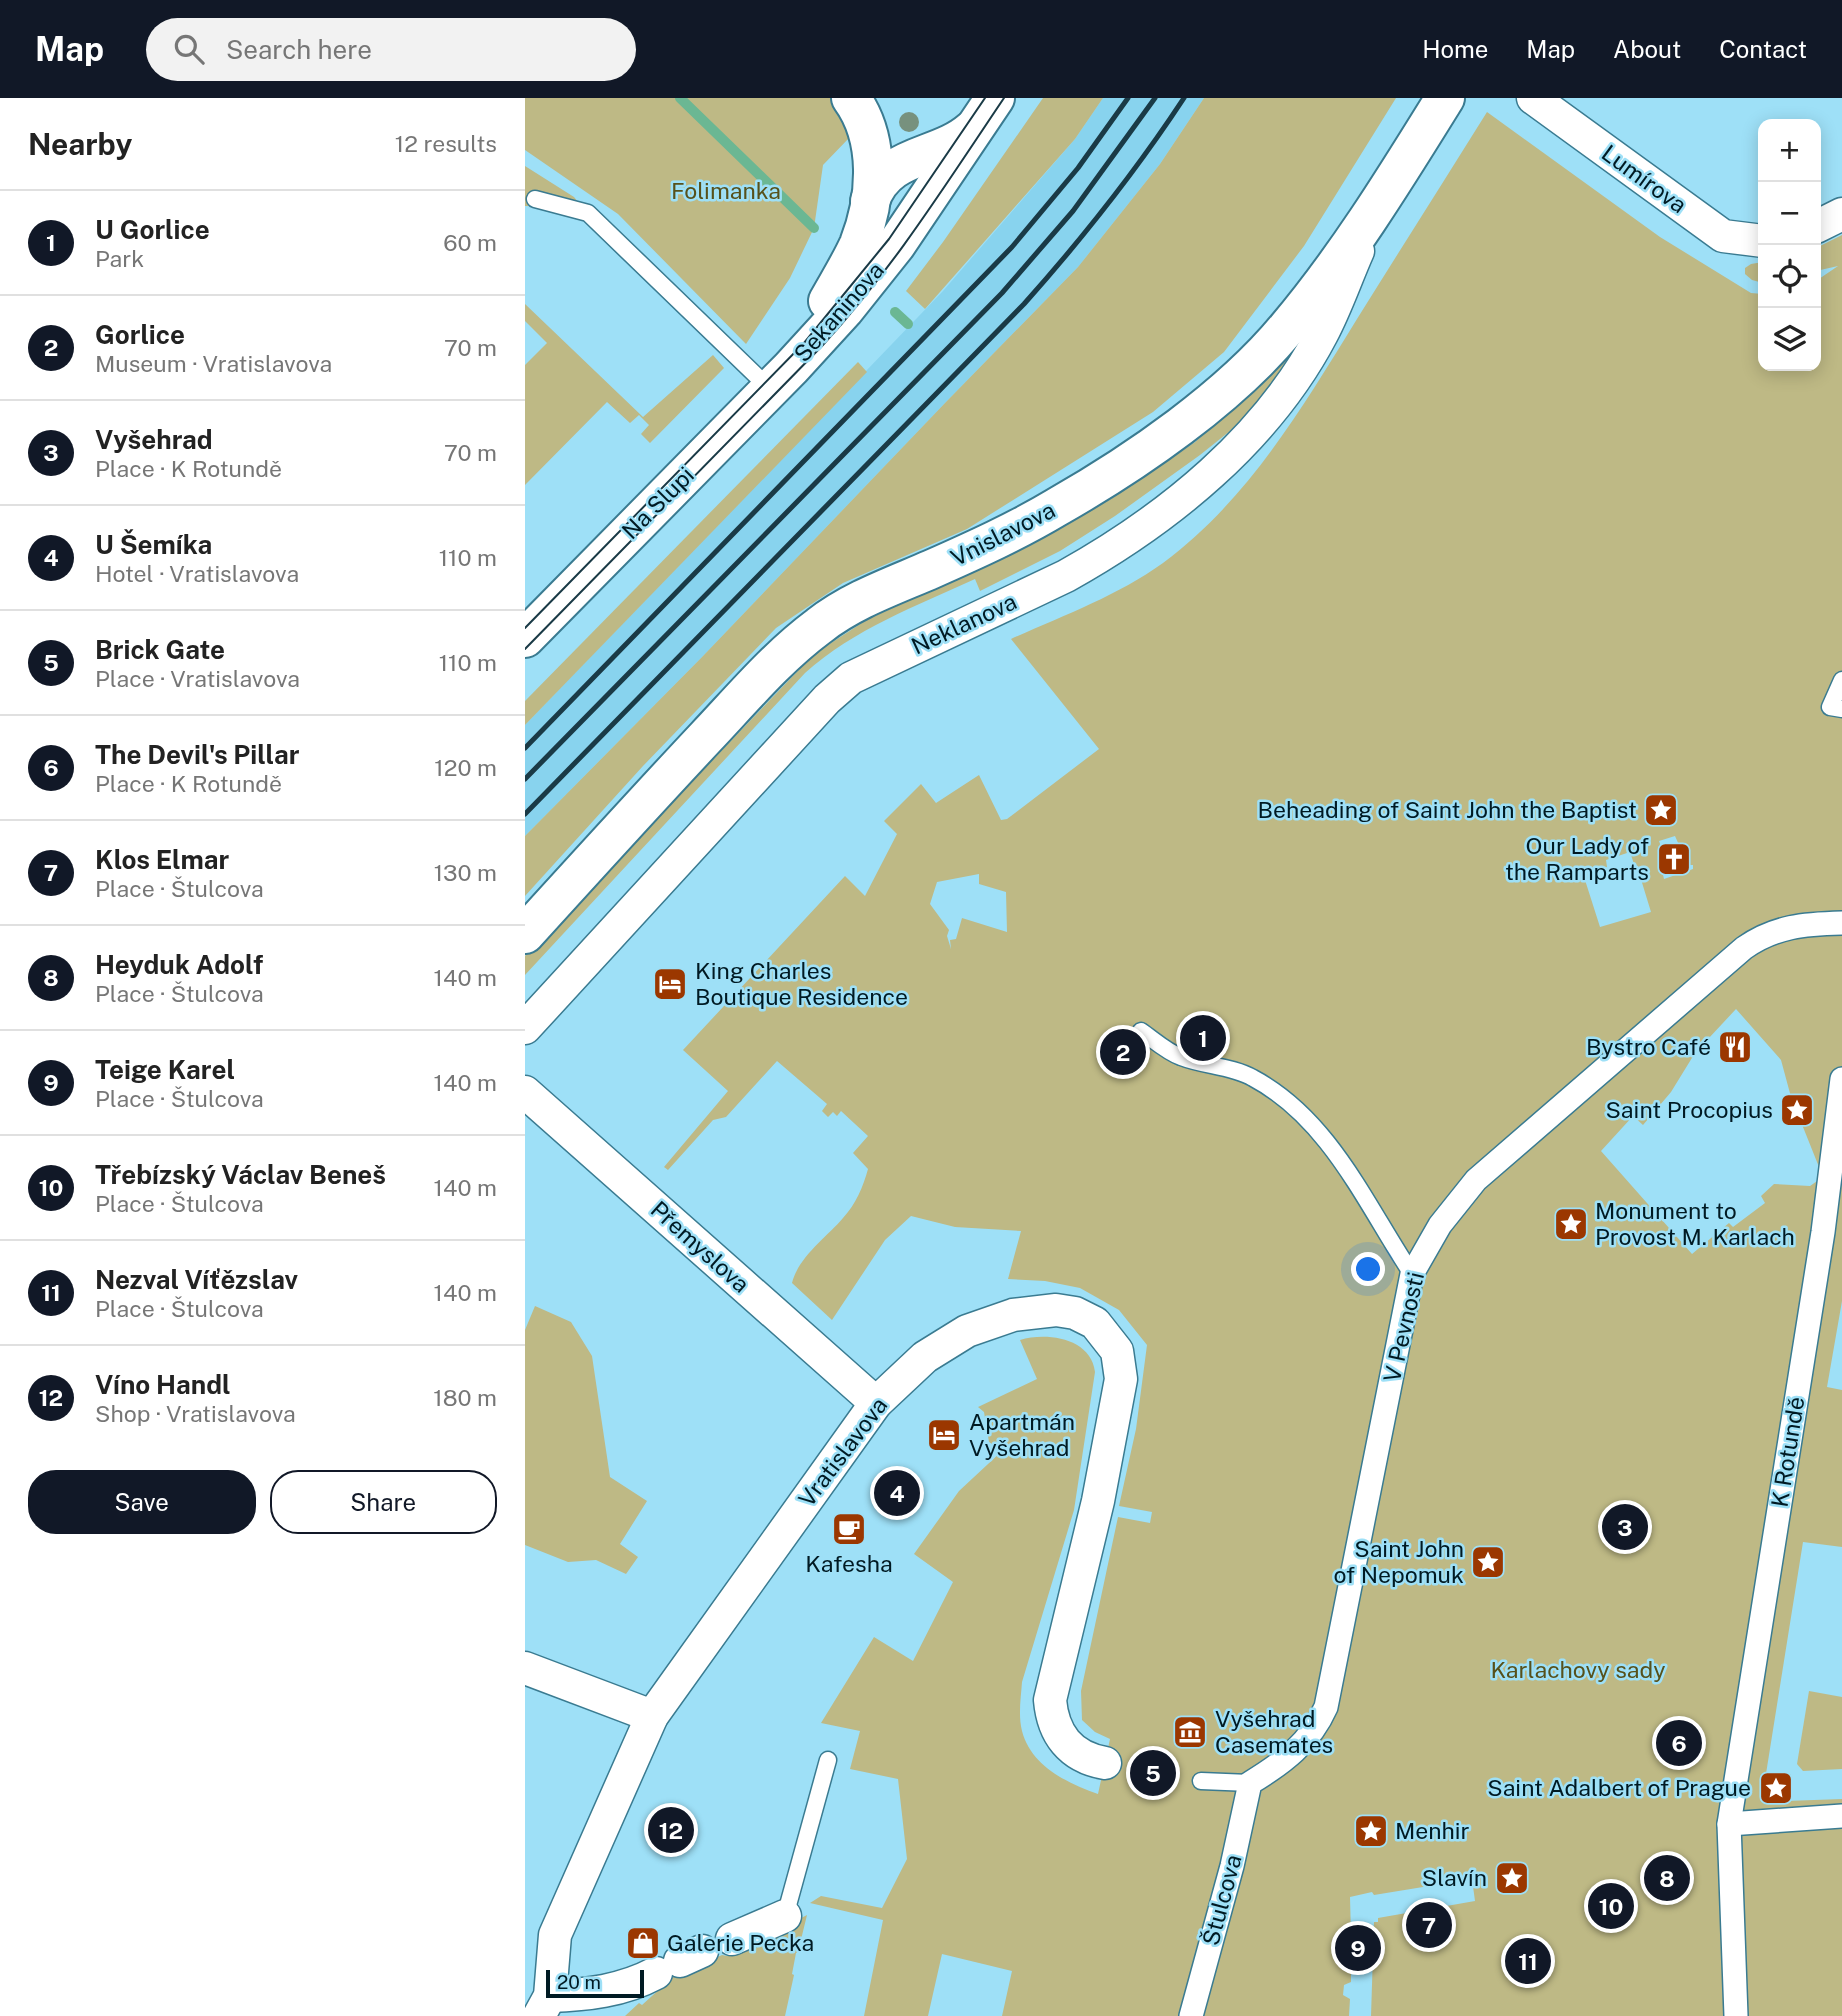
<!DOCTYPE html>
<meta charset="utf-8">
<style>
:root{--surface:#fff;--page:#f2f2f2;--text:#222;--muted:#767676;--line:#e0e0e0;--accent:#111827}
body{margin:0;font-family:"Public Sans",sans-serif;background:var(--page);color:var(--text)}
.controls{position:absolute;right:21px;top:21px;display:grid;overflow:hidden;border-radius:14px;box-shadow:0 4px 18px #0003}
.controls button{width:63px;height:63px;display:grid;place-items:center;padding:0;border:0;border-bottom:2px solid var(--line);background:var(--surface);color:var(--text);font:35px sans-serif}
.scale{position:absolute;left:21px;bottom:18px;width:98px;box-sizing:border-box;padding-left:7px;border:4px solid #001a23;border-top:0;font-size:19px;line-height:24px;white-space:nowrap;color:#001a23;-webkit-text-stroke:5px #9ee0f7;paint-order:stroke}
.you{position:absolute;left:844px;top:1172px;width:24px;height:24px;margin:-18px;border:5px solid #fff;border-radius:50%;background:#1a73e8;box-shadow:0 0 0 10px #1a73e833}
.badge{display:grid;place-items:center;width:46px;height:46px;border-radius:50%;background:var(--accent);color:#fff;font-size:23px;font-weight:700}
.pin{position:absolute;translate:-50% -50%;border:4px solid #fff;box-shadow:0 2px 7px #0006}
.list{margin:0;padding:0;list-style:none}
h2{display:flex;justify-content:space-between;align-items:center;height:91px;margin:0;padding:0 28px;font-size:30px}
h2 small{font-size:23px;font-weight:400;color:var(--muted)}
.list li{display:grid;grid-template-columns:46px 1fr auto;gap:21px;align-items:center;box-sizing:border-box;height:105px;padding:0 28px;border-top:2px solid var(--line)}
.list b{display:block;font-size:26px;white-space:nowrap}
.list p{margin:0;font-size:23px;white-space:nowrap;color:var(--muted)}
.list em{font-size:23px;font-style:normal;color:var(--muted)}
.actions{display:flex;gap:14px;padding:21px 28px}
.actions a{flex:1;padding:16px 0;border:2px solid var(--accent);border-radius:28px;text-align:center;font-size:24px;color:var(--accent)}
.actions .main{background:var(--accent);color:#fff}
.icon{flex:none;width:38px;height:38px;fill:none;stroke:currentColor;stroke-width:2;stroke-linecap:round;stroke-linejoin:round}
.map{position:relative;flex:none;width:1317px;height:1918px;overflow:hidden}
header{display:flex;align-items:center;gap:42px;box-sizing:border-box;height:98px;padding:0 35px;background:var(--accent);color:#fff}
header strong{font-size:33px}
nav{display:flex;gap:38px;margin-inline-start:auto;font-size:24px}
.search{width:490px;height:63px;background:var(--page);display:flex;align-items:center;gap:18px;box-sizing:border-box;padding:0 24px;border-radius:38px;color:var(--muted);font-size:26px}
main{display:flex}
aside{flex:1;background:var(--surface)}
.map>svg:first-child{display:block}
.built{fill:#88d3ee}
.green{fill:#beb985;fill-rule:evenodd}
.lines{fill:none;stroke-linecap:round;stroke-linejoin:round}
.stream{stroke:#6bb793;stroke-width:10}
.service-casing{stroke:#3a7b91;stroke-width:19}
.pedestrian-casing{stroke:#3a7b91;stroke-width:26}
.minor-casing{stroke:#3a7b91;stroke-width:35}
.tertiary-casing{stroke:#3a7b91;stroke-width:42}
.secondary-casing{stroke:#3a7b91;stroke-width:42}
.service{stroke:#fff;stroke-width:16}
.pedestrian{stroke:#fff;stroke-width:23}
.minor{stroke:#fff;stroke-width:32}
.tertiary{stroke:#fff;stroke-width:38}
.secondary{stroke:#fff;stroke-width:38}
.tram{stroke:#1a3a46;stroke-width:2}
.rail{stroke:#1a3a46;stroke-width:5}
.tree{fill:#77917e}
.labels{text-anchor:middle;stroke-width:5;stroke-linejoin:round;paint-order:stroke}
.street-label{font-size:23px;fill:#001a23;stroke:#9ee0f7}
.park-label{font-size:23px;fill:#57511b;stroke:#9ee0f7}
.poi-label{font-size:23px;fill:#001a23;stroke:#9ee0f7;text-anchor:end}
</style>
<header>
<strong>Map</strong>
<div class="search"><svg class="icon" aria-label="search" viewBox="0 0 24 24"><circle cx="10" cy="10" r="6"/><path d="M15 15l6 6"/></svg>Search here</div>
<nav><a>Home</a><a>Map</a><a>About</a><a>Contact</a></nav>
</header>
<main>
<aside>
<h2>Nearby<small>12 results</small></h2>
<ul class="list">
<li><span class="badge">1</span><div><b>U Gorlice</b><p>Park</p></div><em>60 m</em></li>
<li><span class="badge">2</span><div><b>Gorlice</b><p>Museum · Vratislavova</p></div><em>70 m</em></li>
<li><span class="badge">3</span><div><b>Vyšehrad</b><p>Place · K Rotundě</p></div><em>70 m</em></li>
<li><span class="badge">4</span><div><b>U Šemíka</b><p>Hotel · Vratislavova</p></div><em>110 m</em></li>
<li><span class="badge">5</span><div><b>Brick Gate</b><p>Place · Vratislavova</p></div><em>110 m</em></li>
<li><span class="badge">6</span><div><b>The Devil's Pillar</b><p>Place · K Rotundě</p></div><em>120 m</em></li>
<li><span class="badge">7</span><div><b>Klos Elmar</b><p>Place · Štulcova</p></div><em>130 m</em></li>
<li><span class="badge">8</span><div><b>Heyduk Adolf</b><p>Place · Štulcova</p></div><em>140 m</em></li>
<li><span class="badge">9</span><div><b>Teige Karel</b><p>Place · Štulcova</p></div><em>140 m</em></li>
<li><span class="badge">10</span><div><b>Třebízský Václav Beneš</b><p>Place · Štulcova</p></div><em>140 m</em></li>
<li><span class="badge">11</span><div><b>Nezval Víťězslav</b><p>Place · Štulcova</p></div><em>140 m</em></li>
<li><span class="badge">12</span><div><b>Víno Handl</b><p>Shop · Vratislavova</p></div><em>180 m</em></li>
</ul>
<div class="actions"><a class="main">Save</a><a>Share</a></div>
</aside>
<div class="map">
<svg width="1317" height="1918" viewBox="0 0 1317 1918">
<rect width="100%" height="100%" fill="#9ee0f7"/>
<!-- built -->
<polygon class="built" points="578,0 679,0 635,66 553,169 420,305 178,558 0,738 0,627 418,193 550,41"/>
<!-- green -->
<g class="green">
<polygon points="0,0 312,0 325,39 298,67 289,130 265,180 221,246 93,116 0,52"/>
<polygon points="518,0 578,0 550,41 400,211 381,193 418,144"/>
<polygon points="679,0 871,0 779,148 699,254 628,314 442,431 318,485 251,530 118,668 0,798 0,738 178,558 420,305 553,169 635,66"/>
<path d="M962,14L1135,139L1226,195L1238,196V268H1291V183L1313,168L1291,173V150L1317,137V1203L1302,1289L1317,1292V1449L1278,1444L1240,1682L1261,1703L1317,1701V1918H846L849,1824H853V1820L950,1803L947,1781L849,1797L847,1794L825,1799L826,1838L819,1846L820,1851L826,1855V1884L819,1887L818,1897L825,1901L824,1918H477L487,1873L417,1856L403,1918H339L358,1822L285,1805L296,1798L357,1810L382,1761L373,1681L325,1671L335,1633L296,1625L349,1539L388,1563L428,1484L389,1456L434,1393L477,1353L464,1344L459,1314L453,1309L512,1281L495,1242C522,1234 566,1240 570,1274L549,1412L497,1584C496,1599 493,1617 497,1633C506,1668 542,1685 573,1696L585,1641L570,1634L557,1622L556,1593L593,1419L625,1425L627,1414L594,1408L611,1331L622,1247L594,1212L555,1190L520,1183L483,1181L496,1133L430,1129L386,1118L360,1142L307,1222L267,1185C274,1158 301,1140 318,1120C331,1106 338,1089 343,1071L328,1055L343,1038L316,1013L312,1018L308,1014L303,1019L297,1013L302,1006L252,963L201,1019L188,1022L143,1072L139,1069L203,993L158,952L320,778L340,798L372,736L359,723L396,686L411,705L454,677L476,722L482,721L574,651L486,541C537,518 592,498 638,465C723,402 777,310 832,221C875,152 919,83 962,14ZM1150,738L1154,747L1159,745L1165,767H1168V771L1139,781L1133,756L1138,754L1134,743ZM1105,754L1109,766L1111,765L1126,814L1075,829L1060,782L1075,776L1074,771L1082,769L1081,762ZM454,776V786L481,794L482,834L437,820L431,841L425,842L426,851L422,838L424,832L405,806L412,784ZM1211,911L1256,962L1266,999L1298,1079L1285,1088L1249,1086L1236,1098L1240,1105L1208,1129L1204,1125L1167,1156L1076,1053L1108,1018L1118,1027L1146,994L1170,955Z"/>
<polygon points="0,68 49,99 68,122 31,109 0,108"/>
<polygon points="1238,164 1238,185 1227,182 1220,176 1220,170 1226,166"/>
<polygon points="0,206 118,319 188,257 199,270 125,345 116,336 124,327 114,317 105,325 82,304 0,387 0,267 22,245 0,223"/>
<path d="M775,243L749,289L705,333L675,357L590,418L535,453L455,493L450,481C391,508 329,531 280,575L0,877V858L289,556L343,521L506,447L589,399L670,344L714,305Z"/>
<polygon points="333,264 342,274 0,627 0,603"/>
<polygon points="10,1208 46,1224 67,1258 85,1379 122,1403 95,1446 113,1459 101,1476 71,1462 43,1464 0,1447 0,1232"/>
<polygon points="1284,1593 1317,1599 1317,1671 1278,1673 1272,1666"/>
<polygon points="282,1817 273,1854 271,1855 267,1876 269,1877 260,1918 100,1918 114,1905 117,1907 148,1879 197,1857 202,1858"/>
</g>
<g class="lines">
<!-- stream -->
<g class="stream">
<polyline points="155,0 289,130"/>
<polyline points="370,214 383,226"/>
</g>
<!-- service casing -->
<g class="service-casing">
<g id="service">
<polyline points="10,101 63,115 245,291"/>
<polyline points="1317,582 1305,609 1317,611"/>
<path d="M616,933C629,942 642,954 656,959C679,968 707,968 728,980C805,1021 841,1107 887,1176"/>
<polyline points="676,1683 725,1685"/>
<polyline points="260,1818 303,1662"/>
</g>
</g>
<!-- pedestrian casing -->
<g class="pedestrian-casing">
<g id="pedestrian">
<polyline points="1204,1726 1317,1718"/>
<path d="M666,1918L707,1768L725,1685C758,1665 785,1645 801,1609L887,1176L915,1127L951,1082L1219,850C1250,828 1280,826 1317,825"/>
<polyline points="1211,1918 1204,1726 1298,1134 1317,981"/>
</g>
</g>
<!-- minor casing -->
<g class="minor-casing">
<g id="minor">
<polyline points="1008,0 1198,138 1238,143"/>
<polyline points="1291,129 1317,116"/>
<path d="M0,930L302,601L326,580L541,478C643,421 742,341 797,236C811,210 821,180 833,153"/>
<polyline points="0,994 351,1305"/>
<polyline points="0,1570 127,1618"/>
<polyline points="207,1841 260,1818"/>
<polyline points="155,1863 177,1853"/>
<path d="M25,1898C62,1897 97,1893 131,1875"/>
<path d="M14,1918L25,1898L30,1837L127,1618L351,1305L400,1259L442,1233L488,1217L531,1212L550,1215L570,1225L592,1253L596,1281L573,1403L525,1602C528,1636 545,1659 580,1665"/>
</g>
</g>
<!-- tertiary casing -->
<g class="tertiary-casing">
<path id="tertiary" d="M0,836C60,770 120,704 181,639C217,601 251,560 294,528C327,502 368,488 407,471C450,452 492,433 532,409C611,364 704,300 762,230C822,159 871,79 920,0"/>
</g>
<!-- secondary casing -->
<g class="secondary-casing">
<g id="secondary">
<path d="M345,103C362,54 413,62 447,32"/>
<path d="M303,203C313,185 325,166 334,146C352,100 356,41 326,0"/>
<polyline points="0,540 266,270 320,211 371,147 470,0"/>
</g>
</g>
<!-- service -->
<use href="#service" class="service"/>
<!-- pedestrian -->
<use href="#pedestrian" class="pedestrian"/>
<!-- minor -->
<use href="#minor" class="minor"/>
<!-- tertiary -->
<use href="#tertiary" class="tertiary"/>
<!-- secondary -->
<use href="#secondary" class="secondary"/>
<!-- tram -->
<g class="tram">
<polyline points="0,530 279,245 364,141 460,0"/>
<path d="M0,551L297,248C368,171 421,86 479,0"/>
</g>
<!-- rail -->
<g class="rail">
<polyline points="0,650 487,149 553,70 603,0"/>
<polyline points="0,681 477,195 548,113 630,0"/>
<path d="M0,716L499,206C557,141 611,73 659,0"/>
</g>
</g>
<!-- trees -->
<circle class="tree" cx="384" cy="24" r="10"/>
<!-- icons -->
<defs>
<g id="sight-square" transform="scale(1.75)"><rect x="-9" y="-9" width="18" height="18" rx="4" fill="#9b3700" stroke="#9ee0f7"/><path d="M0-6L1.8-2.2L6-1.7L2.9 1.2L3.7 5.4L0 3.3L-3.7 5.4L-2.9 1.2L-6-1.7L-1.8-2.2Z" fill="#fff"/></g>
<g id="church-square" transform="scale(1.75)"><rect x="-9" y="-9" width="18" height="18" rx="4" fill="#9b3700" stroke="#9ee0f7"/><path d="M-1.2-6h2.4v3.5h3.3v2.4h-3.3V6h-2.4V-.1h-3.3v-2.4h3.3Z" fill="#fff"/></g>
<g id="hotel-square" transform="scale(1.75)"><rect x="-9" y="-9" width="18" height="18" rx="4" fill="#9b3700" stroke="#9ee0f7"/><path d="M-6-4.5h1.5V1H6V5H4.5V3h-9V5H-6ZM-4 0a1.8 1.8 0 1 1 3.6 0ZM.5 0V-2.5h3Q6-2.5 6 0Z" fill="#fff"/></g>
<g id="restaurant-square" transform="scale(1.75)"><rect x="-9" y="-9" width="18" height="18" rx="4" fill="#9b3700" stroke="#9ee0f7"/><path d="M-5-6h1v4h1v-4h1v4h1v-4h1v5L-1.5 .5V6h-2V.5L-5-1ZM5-6V6H3V1.5H1.5Q1.5-4 5-6Z" fill="#fff"/></g>
<g id="cafe-square" transform="scale(1.75)"><rect x="-9" y="-9" width="18" height="18" rx="4" fill="#9b3700" stroke="#9ee0f7"/><path d="M-5.5-4.5H6V0H3Q3 3.5 0 3.5H-2.5Q-5.5 3.5-5.5 0ZM3-3.2v2h1.7v-2ZM-6 4.5H4V6H-6Z" fill="#fff"/></g>
<g id="museum-square" transform="scale(1.75)"><rect x="-9" y="-9" width="18" height="18" rx="4" fill="#9b3700" stroke="#9ee0f7"/><path d="M0-6L6-3V-2H-6V-3ZM-5-1h2V3h-2ZM-1-1h2V3h-2ZM3-1h2V3H3ZM-6 4H6V6H-6Z" fill="#fff"/></g>
<g id="shop-square" transform="scale(1.75)"><rect x="-9" y="-9" width="18" height="18" rx="4" fill="#9b3700" stroke="#9ee0f7"/><path d="M-5-2.5h2.3a2.7 3.5 0 0 1 5.4 0H5L5.5 6h-11ZM-1.5-2.5h3a1.5 2.3 0 0 0-3 0Z" fill="#fff"/></g>
</defs>
<g fill-rule="evenodd">
<use href="#sight-square" x="1136" y="712"/>
<use href="#church-square" x="1149" y="761"/>
<use href="#hotel-square" x="145" y="886"/>
<use href="#restaurant-square" x="1210" y="949"/>
<use href="#sight-square" x="1272" y="1012"/>
<use href="#sight-square" x="1046" y="1126"/>
<use href="#hotel-square" x="419" y="1337"/>
<use href="#cafe-square" x="324" y="1431"/>
<use href="#sight-square" x="963" y="1464"/>
<use href="#museum-square" x="665" y="1634"/>
<use href="#sight-square" x="1251" y="1690"/>
<use href="#sight-square" x="846" y="1733"/>
<use href="#sight-square" x="987" y="1780"/>
<use href="#shop-square" x="118" y="1845"/>
</g>
<g class="labels">
<!-- street labels -->
<g class="street-label">
<text transform="translate(1119 81) rotate(36)" y="8">Lumírova</text>
<text transform="translate(314 214) rotate(-49)" y="8">Sekaninova</text>
<text transform="translate(133 405) rotate(-45)" y="8">Na Slupi</text>
<text transform="translate(478 436) rotate(-27)" y="8">Vnislavova</text>
<text transform="translate(439 526) rotate(-25)" y="8">Neklanova</text>
<text transform="translate(175 1149) rotate(42)" y="8">Přemyslova</text>
<text transform="translate(879 1229) rotate(-77)" y="8">V Pevnosti</text>
<text transform="translate(318 1354) rotate(-53)" y="8">Vratislavova</text>
<text transform="translate(1263 1354) rotate(-81)" y="8">K Rotundě</text>
<text transform="translate(697 1802) rotate(-75)" y="8">Štulcova</text>
</g>
<!-- park labels -->
<g class="park-label">
<text x="201" y="101">Folimanka</text>
<text x="1053" y="1580">Karlachovy sady</text>
</g>
<!-- poi labels -->
<g class="poi-label">
<text x="1112" y="720">Beheading of Saint John the Baptist</text>
<text x="1124" y="756">Our Lady of<tspan x="1124" dy="26">the Ramparts</tspan></text>
<text x="170" y="881" text-anchor="start">King Charles<tspan x="170" dy="26">Boutique Residence</tspan></text>
<text x="1186" y="957">Bystro Café</text>
<text x="1248" y="1020">Saint Procopius</text>
<text x="1070" y="1121" text-anchor="start">Monument to<tspan x="1070" dy="26">Provost M. Karlach</tspan></text>
<text x="444" y="1332" text-anchor="start">Apartmán<tspan x="444" dy="26">Vyšehrad</tspan></text>
<text x="939" y="1459">Saint John<tspan x="939" dy="26">of Nepomuk</tspan></text>
<text x="324" y="1474" text-anchor="middle">Kafesha</text>
<text x="690" y="1629" text-anchor="start">Vyšehrad<tspan x="690" dy="26">Casemates</tspan></text>
<text x="1226" y="1698">Saint Adalbert of Prague</text>
<text x="870" y="1741" text-anchor="start">Menhir</text>
<text x="962" y="1788">Slavín</text>
<text x="142" y="1853" text-anchor="start">Galerie Pecka</text>
</g>
</g>
</svg>
<div class="controls">
<button>+</button>
<button>−</button>
<button><svg class="icon" aria-label="locate" viewBox="0 0 24 24"><circle cx="12" cy="12" r="6"/><path d="M12 2v4M12 18v4M2 12h4M18 12h4"/></svg></button>
<button><svg class="icon" aria-label="layers" viewBox="0 0 24 24"><path d="M12 4l9 5-9 5-9-5zM3 14l9 5 9-5"/></svg></button>
</div>
<div class="scale">20 m</div>
<div class="you"></div>
<div class="pin badge" style="left:678px;top:940px">1</div>
<div class="pin badge" style="left:598px;top:954px">2</div>
<div class="pin badge" style="left:1100px;top:1429px">3</div>
<div class="pin badge" style="left:372px;top:1395px">4</div>
<div class="pin badge" style="left:628px;top:1675px">5</div>
<div class="pin badge" style="left:1154px;top:1645px">6</div>
<div class="pin badge" style="left:904px;top:1827px">7</div>
<div class="pin badge" style="left:1142px;top:1780px">8</div>
<div class="pin badge" style="left:833px;top:1850px">9</div>
<div class="pin badge" style="left:1086px;top:1808px">10</div>
<div class="pin badge" style="left:1003px;top:1863px">11</div>
<div class="pin badge" style="left:146px;top:1732px">12</div>
</div>
</main>
